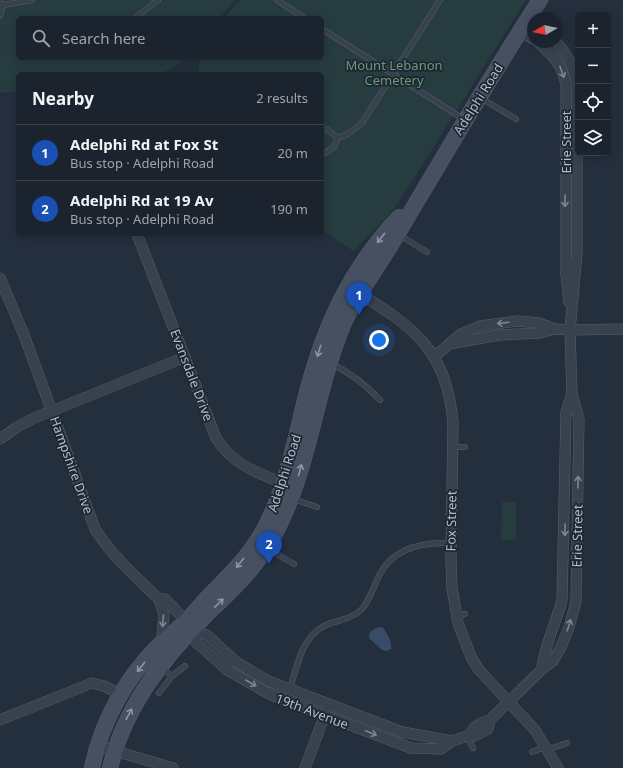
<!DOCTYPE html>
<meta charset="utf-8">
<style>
:root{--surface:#1b232e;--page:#242b36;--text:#f1f3f6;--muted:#a0a4aa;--line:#39404a;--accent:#b45309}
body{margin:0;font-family:"Noto Sans",sans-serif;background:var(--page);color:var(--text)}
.controls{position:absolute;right:12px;top:12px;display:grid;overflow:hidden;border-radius:6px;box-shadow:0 2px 10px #0003}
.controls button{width:36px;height:36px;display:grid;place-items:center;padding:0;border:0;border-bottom:1px solid var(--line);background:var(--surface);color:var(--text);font:20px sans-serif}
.compass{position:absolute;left:527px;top:12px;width:36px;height:36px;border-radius:50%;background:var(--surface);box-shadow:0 2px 10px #0003;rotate:261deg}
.you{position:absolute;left:379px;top:340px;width:14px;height:14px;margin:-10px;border:3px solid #fff;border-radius:50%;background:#1a73e8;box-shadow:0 0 0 6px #1a73e833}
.badge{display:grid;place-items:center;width:26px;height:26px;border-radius:50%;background:var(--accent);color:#fff;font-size:13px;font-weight:700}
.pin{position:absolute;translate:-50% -33px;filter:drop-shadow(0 1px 2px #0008)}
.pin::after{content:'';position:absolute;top:21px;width:14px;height:12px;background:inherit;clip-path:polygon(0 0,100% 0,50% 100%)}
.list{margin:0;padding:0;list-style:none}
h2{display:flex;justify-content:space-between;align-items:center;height:52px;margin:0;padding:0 16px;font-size:17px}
h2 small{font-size:13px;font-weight:400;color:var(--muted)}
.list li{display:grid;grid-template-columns:26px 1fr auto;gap:12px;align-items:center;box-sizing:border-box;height:56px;padding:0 16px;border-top:1px solid var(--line)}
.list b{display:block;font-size:15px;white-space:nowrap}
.list p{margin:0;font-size:13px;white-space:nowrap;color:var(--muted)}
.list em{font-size:13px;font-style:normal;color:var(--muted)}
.icon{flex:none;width:22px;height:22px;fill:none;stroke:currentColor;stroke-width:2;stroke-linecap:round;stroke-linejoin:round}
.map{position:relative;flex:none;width:623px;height:768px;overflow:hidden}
.search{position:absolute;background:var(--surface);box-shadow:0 2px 10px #0003;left:16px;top:16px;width:308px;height:44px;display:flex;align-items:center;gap:10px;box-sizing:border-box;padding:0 14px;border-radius:6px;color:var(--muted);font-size:15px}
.panel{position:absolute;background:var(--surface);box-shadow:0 2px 10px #0003;left:16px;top:72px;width:308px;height:164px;border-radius:6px}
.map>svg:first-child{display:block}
.green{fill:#263c3f}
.water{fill:#394c67}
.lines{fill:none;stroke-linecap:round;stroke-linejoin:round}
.service-casing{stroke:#565f6c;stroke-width:6}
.minor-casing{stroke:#565f6c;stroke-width:11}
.secondary-casing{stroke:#565f6c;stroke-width:16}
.service{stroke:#38414e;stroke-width:5}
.minor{stroke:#38414e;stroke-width:10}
.secondary{stroke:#465061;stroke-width:15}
.oneway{stroke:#7c8592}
.oneway2{stroke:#8e96a5}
.labels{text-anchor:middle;stroke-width:3.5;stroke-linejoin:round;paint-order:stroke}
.park-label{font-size:13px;fill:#6b9a76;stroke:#1d2633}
.street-label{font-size:13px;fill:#b4bcc9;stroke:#1d2633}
</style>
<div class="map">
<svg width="623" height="768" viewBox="0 0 623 768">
<rect width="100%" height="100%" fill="#242f3e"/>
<!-- green -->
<g class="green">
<polygon points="0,0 236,0 219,18 18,18 18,58 189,58 161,74 18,74 18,92 0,93"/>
<polygon points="241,0 526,0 399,202 388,216 353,251 322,230 322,74 199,74 199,58 322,58 322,18 225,18 234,6"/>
<polygon points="502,502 516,502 516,540 501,540"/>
</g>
<!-- water -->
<path class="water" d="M382,627C387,632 392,642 391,649L387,651L382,650L369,638L370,632L376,628Z"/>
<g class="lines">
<!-- service casing -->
<g class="service-casing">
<g id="service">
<polyline points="277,0 304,18"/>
<polyline points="0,2 3,5 0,16"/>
<polyline points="3,5 32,0"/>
<polyline points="135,18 158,0"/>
<polyline points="322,29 465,120"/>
<polyline points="481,98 516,119"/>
<polyline points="322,129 328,130 338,138"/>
<polyline points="322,155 334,147 338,138 348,134 362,123 440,0"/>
<polyline points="399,235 427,252"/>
<path d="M332,364C351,373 366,385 380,400"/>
<polyline points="453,447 465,447"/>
<polyline points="293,499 317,507"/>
<polyline points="268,549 294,564"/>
<polyline points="456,616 465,614"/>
<polyline points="162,668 172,676 185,666"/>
<path d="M290,689C296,669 302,636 324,626C337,620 351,620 362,609C370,600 374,585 380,574C394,547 424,542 451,543"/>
<polyline points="159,693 172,676"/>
<polyline points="467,737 473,748"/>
<polyline points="547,750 567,743"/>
<polyline points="532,752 545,747"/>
</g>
</g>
<!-- minor casing -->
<g class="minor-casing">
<g id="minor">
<polyline points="520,31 533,39"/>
<path d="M538,42C554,57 562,64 566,86V275L569,302"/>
<path d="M137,234L216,438C231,463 256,473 283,483"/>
<path d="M0,278L24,335L95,529C112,556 136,577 159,599H165L186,621L196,642L227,670L271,695L411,748L441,749L452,741L470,735L475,736L488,729L490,720L542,669L553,661L561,647L569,627L576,602L579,419L572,394L570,330L577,253V92C576,71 570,57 556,42"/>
<path d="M355,291C414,327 446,349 453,422L451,561L452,588L458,623L471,657L479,670L535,730L558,768"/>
<polyline points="449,344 499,335 540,333 555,329"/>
<polyline points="435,356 461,334 480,326 518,321 539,323 555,329 570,330 622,329"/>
<polyline points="0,439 17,427 32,419 185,357"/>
<polyline points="159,599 164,615 161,644"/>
<polyline points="192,631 207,635 236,662 268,681 402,732 452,741"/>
<path d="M542,669C544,646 556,623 562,600L566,412L572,394"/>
<polyline points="0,720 92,683 104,686 120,694"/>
<path d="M470,735C473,726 481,722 490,720"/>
<polyline points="98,746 173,768"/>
<polyline points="305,768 327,709"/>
</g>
</g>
<!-- secondary casing -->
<g class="secondary-casing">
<g id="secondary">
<path d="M92,768C101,724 124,681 155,649C165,639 176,631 186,621C194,613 202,603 210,595C229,576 248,557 262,533C286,490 295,439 307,392C325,324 351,268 399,217"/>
<path d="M110,768C124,708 163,658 206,615C230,592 254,570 271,541C309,475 314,396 343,325C355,297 375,271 391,245C440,163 488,80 540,0"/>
</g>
</g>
<!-- service -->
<use href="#service" class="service"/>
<!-- minor -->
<use href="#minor" class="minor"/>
<!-- secondary -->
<use href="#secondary" class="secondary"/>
</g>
<!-- one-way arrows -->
<defs><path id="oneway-shaft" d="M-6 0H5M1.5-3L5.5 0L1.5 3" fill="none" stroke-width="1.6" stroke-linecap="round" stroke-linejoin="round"/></defs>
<g class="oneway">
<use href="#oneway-shaft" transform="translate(562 72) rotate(70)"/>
<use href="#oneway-shaft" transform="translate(565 201) rotate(90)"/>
<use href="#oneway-shaft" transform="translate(503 323) rotate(173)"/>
<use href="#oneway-shaft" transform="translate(578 482) rotate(-89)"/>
<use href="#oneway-shaft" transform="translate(565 530) rotate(91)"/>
<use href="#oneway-shaft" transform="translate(163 621) rotate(94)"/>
<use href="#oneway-shaft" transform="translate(569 625) rotate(-73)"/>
<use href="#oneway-shaft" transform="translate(251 683) rotate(30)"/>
<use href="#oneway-shaft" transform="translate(371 733) rotate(21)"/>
</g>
<g class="oneway2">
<use href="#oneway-shaft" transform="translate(381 238) rotate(128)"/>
<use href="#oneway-shaft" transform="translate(319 351) rotate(107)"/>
<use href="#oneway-shaft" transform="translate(300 470) rotate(-75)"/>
<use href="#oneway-shaft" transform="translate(240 563) rotate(128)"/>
<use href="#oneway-shaft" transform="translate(219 603) rotate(-44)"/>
<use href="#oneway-shaft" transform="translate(141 667) rotate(128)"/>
<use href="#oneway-shaft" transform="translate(129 714) rotate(-62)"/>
</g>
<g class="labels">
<!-- park labels -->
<g class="park-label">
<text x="394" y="70">Mount Lebanon<tspan x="394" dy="15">Cemetery</tspan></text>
</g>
<!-- street labels -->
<g class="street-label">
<text transform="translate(478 99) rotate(-58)" y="5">Adelphi Road</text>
<text transform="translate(566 142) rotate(-90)" y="5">Erie Street</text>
<text transform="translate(192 375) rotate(69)" y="5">Evansdale Drive</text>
<text transform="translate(72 465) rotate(70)" y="5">Hampshire Drive</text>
<text transform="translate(284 473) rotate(-72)" y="5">Adelphi Road</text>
<text transform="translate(451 521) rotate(-89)" y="5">Fox Street</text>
<text transform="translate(577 536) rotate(-89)" y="5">Erie Street</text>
<text transform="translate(312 711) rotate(21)" y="5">19th Avenue</text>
</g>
</g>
</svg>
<div class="controls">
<button>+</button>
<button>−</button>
<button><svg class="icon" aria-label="locate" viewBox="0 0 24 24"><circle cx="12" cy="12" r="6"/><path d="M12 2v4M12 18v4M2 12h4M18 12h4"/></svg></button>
<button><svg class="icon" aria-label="layers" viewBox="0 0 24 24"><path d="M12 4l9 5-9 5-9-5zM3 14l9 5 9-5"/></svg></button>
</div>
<svg class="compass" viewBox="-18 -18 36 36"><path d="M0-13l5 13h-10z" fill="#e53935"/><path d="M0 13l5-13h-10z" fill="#a0a4aa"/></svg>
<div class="you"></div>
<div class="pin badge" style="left:359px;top:315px;background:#1a4fb4">1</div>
<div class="pin badge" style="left:269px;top:564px;background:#1a4fb4">2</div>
<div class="search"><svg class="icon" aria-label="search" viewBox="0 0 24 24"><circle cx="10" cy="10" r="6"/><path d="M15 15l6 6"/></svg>Search here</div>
<section class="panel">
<h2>Nearby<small>2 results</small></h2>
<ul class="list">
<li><span class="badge" style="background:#1a4fb4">1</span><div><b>Adelphi Rd at Fox St</b><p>Bus stop · Adelphi Road</p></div><em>20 m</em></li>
<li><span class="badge" style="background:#1a4fb4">2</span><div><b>Adelphi Rd at 19 Av</b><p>Bus stop · Adelphi Road</p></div><em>190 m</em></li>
</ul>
</section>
</div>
